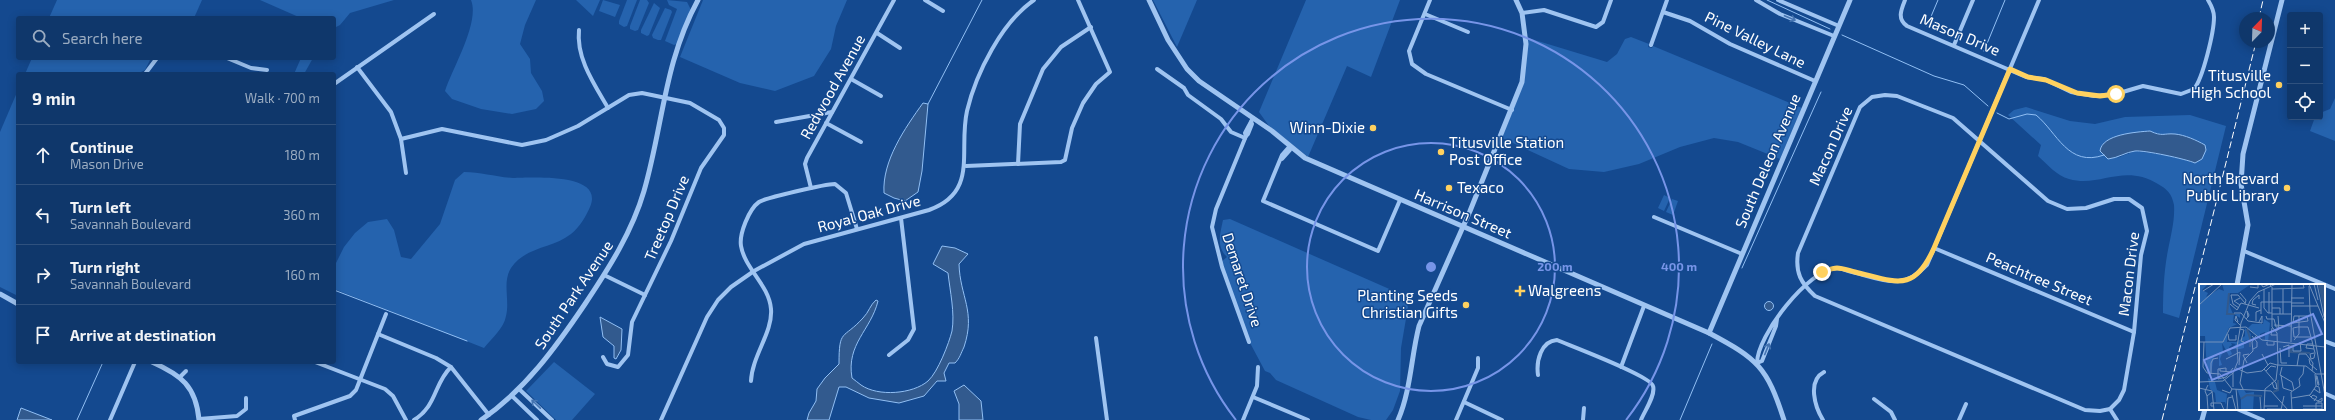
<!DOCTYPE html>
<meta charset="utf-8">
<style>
:root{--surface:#0f376b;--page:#1d4273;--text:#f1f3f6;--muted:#9bacc1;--line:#2f517e}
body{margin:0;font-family:"Exo 2",sans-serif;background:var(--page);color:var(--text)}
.controls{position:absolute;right:12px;top:12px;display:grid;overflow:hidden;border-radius:4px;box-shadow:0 2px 10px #0003}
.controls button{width:36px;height:36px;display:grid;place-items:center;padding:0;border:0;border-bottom:1px solid var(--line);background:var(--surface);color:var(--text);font:20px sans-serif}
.compass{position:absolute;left:2239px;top:12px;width:36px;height:36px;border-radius:50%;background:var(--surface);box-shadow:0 2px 10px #0003;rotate:23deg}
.stop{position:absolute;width:12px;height:12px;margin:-9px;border:3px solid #ffd15f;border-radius:50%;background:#fff}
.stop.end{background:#ffd15f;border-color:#fff;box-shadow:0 1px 4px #0008}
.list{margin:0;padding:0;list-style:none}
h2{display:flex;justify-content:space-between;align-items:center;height:52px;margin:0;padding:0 16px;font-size:17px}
h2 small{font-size:13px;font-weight:400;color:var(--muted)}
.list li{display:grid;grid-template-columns:26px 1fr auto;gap:12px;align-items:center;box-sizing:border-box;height:60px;padding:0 16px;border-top:1px solid var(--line)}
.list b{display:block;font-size:15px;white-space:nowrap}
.list p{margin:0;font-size:13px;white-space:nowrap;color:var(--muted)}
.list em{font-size:13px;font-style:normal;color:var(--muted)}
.icon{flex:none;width:22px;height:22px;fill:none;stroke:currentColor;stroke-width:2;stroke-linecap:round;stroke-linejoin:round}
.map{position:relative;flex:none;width:2335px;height:420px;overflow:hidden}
.search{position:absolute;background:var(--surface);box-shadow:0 2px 10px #0003;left:16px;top:16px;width:320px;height:44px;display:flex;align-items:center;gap:10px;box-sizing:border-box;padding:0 14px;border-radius:4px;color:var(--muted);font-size:15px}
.panel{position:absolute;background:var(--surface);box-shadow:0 2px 10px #0003;left:16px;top:72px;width:320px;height:292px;border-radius:4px}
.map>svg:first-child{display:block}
.green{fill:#2563ae;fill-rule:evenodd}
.water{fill:#325a8e;stroke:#91bff4}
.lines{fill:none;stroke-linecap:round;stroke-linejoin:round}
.stream{stroke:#91bff4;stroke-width:1}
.minor{stroke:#9fc4f1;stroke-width:4}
.tertiary{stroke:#9fc4f1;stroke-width:5}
.rail{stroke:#fff;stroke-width:1;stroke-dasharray:7 3;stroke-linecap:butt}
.oneway{stroke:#4574b1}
.route{stroke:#ffd15f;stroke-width:5}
.ring{fill:none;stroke:#7795e8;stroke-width:2}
.poi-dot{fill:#ffd15f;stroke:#14498f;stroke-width:1.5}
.labels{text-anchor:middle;stroke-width:3;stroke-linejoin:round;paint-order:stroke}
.street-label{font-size:15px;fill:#fff;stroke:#14498f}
.poi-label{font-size:15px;fill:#fff;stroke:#14498f;text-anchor:end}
.inset-river{fill:none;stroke:#325a8e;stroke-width:2}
.inset-road{fill:none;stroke:#7292bc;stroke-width:1}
.view{fill:#7795e8;fill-opacity:0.15;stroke:#7795e8;stroke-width:2}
.inset-edge{fill:none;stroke:#fff;stroke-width:2}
.centre{fill:#7795e8;stroke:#14498f;stroke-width:2}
.ring-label{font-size:12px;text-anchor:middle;font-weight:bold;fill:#7795e8;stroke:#14498f;stroke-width:3;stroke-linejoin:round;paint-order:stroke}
</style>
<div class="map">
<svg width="2335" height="420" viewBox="0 0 2335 420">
<rect width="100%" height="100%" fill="#14498f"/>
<!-- green -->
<g class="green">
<polygon points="57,0 202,0 194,18 49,18"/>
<polygon points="260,0 394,0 350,13 340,25 334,28 334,18 301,18"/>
<path d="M471,0H536L525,25L520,44L530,59L531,73L542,91L544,101L536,109L512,114L481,109L452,99L445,91C453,67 480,22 471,0Z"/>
<polygon points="576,0 600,0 593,16"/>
<polygon points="603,0 620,5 615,17 599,11"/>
<polygon points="627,0 637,0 627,26 624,27 619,24 619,21"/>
<polygon points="640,0 647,0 649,3 638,30 635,31 630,29 630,26"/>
<polygon points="667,0 687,2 691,10 677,44 674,45 665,41 677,9 669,5"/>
<polygon points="703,0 847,0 836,26 831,49 814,76 775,91 740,83 680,57"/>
<polygon points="1153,0 1197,0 1177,47"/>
<polygon points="1306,0 1400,0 1371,77 1347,66 1308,157 1269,126 1259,112"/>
<polygon points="654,3 660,8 649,35 647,36 641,33 641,30"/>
<polygon points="665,8 671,10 672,12 661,40 658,40 653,38 652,35"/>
<polygon points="1631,37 1649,44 1648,47 1652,48 1653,46 1802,108 1780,159 1738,142 1714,138 1680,147 1639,164 1604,172 1569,169 1502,138 1524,82 1528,38 1607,62 1617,54 1625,39"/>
<polygon points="32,58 151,58 145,70 137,74 25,74"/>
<polygon points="301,58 313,58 304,74 294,74"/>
<polygon points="18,90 18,296 0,287 0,132"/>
<polygon points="2335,98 2335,141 2310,131 2315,117 2320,117 2320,113 2330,109"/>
<path d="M2026,107L2070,121L2095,124L2125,117L2190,115L2226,126L2179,318L2163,313C2163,292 2164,270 2168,250C2171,235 2175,220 2174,205C2172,194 2167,189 2158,184C2123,163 2100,188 2069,179C2057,176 2047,164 2038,156L2041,145L2008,115L2014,110ZM2150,131C2167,139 2186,132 2203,144L2195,163L2173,156L2135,151L2117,158Z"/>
<path d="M464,172C481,172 496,177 513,178C531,178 605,172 590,207C586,216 580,227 571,234C552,249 526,246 511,268C502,282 510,300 506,316C504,328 492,338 484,348L334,289V267L344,247L355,233L368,222L387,219L394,230L401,257L411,259L440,224L455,180Z"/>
<polygon points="1664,195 1670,198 1664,211 1658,208"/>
<polygon points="1672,199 1678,201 1673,215 1666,212"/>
<path d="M1230,219L1403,295L1408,307L1401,348L1400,391L1393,410L1386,420H1371L1358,417L1276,380L1270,373L1265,371L1249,341L1220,263L1227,257C1216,246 1220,234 1223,220Z"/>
<polygon points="554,362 595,394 572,420 556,420 526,391"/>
</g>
<!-- water -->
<g class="water">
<path d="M923,103L928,104L922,171L918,192L905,201L894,198L884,193C882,161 905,128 923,103Z"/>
<path d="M2150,131C2163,137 2163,133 2175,134C2185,135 2196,140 2205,145L2206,150L2202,159L2195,163C2186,159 2144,150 2135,151C2126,152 2118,158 2108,159L2100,151C2102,134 2137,132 2150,131Z"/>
<path d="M942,246L955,248L968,254L959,264C960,297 976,311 964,347C961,353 960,358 955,363H949L944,373L946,381H937L924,396L899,403L869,398L846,387H839L829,420H807L809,413L816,401L817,389L825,378L839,364C839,328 843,340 863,318C869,312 870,305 876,300L878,301C871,330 846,344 852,378C855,380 858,383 861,385C878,397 913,394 928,381C938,372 949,343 952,331C955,313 950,291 948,273L933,264Z"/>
<circle cx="1769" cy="306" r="4.5"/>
<polygon points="600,317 622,329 621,350 616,359 614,358 614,346 603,337"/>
<polygon points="964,385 981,401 983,420 959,420 959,404 954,391"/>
<polygon points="21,408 52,420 17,420"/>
</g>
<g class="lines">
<!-- stream -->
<g class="stream">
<polyline points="1767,0 1830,29"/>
<polyline points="1927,26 1938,0"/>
<polyline points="1842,35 1934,76 1964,85 1988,106"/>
<polyline points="1984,51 2005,0"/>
<polyline points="928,104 982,0"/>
<path d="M1997,113L2009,119L2027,114L2036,115C2057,132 2068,168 2104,155"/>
<polyline points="1742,268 1821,92"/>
<polyline points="334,290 467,341"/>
<polyline points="77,420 103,362"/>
<polyline points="1680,420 1712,344"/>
</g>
<!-- minor -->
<g class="minor">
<polyline points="925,0 943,11"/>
<polyline points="1430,0 1409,51 1412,64 1426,74 1512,110"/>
<polyline points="1756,0 1780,14 1834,36"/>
<polyline points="1778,0 1839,26"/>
<path d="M1905,0C1901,10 1897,19 1907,26L2026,77L2044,79L2071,92L2094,96L2116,94L2143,86L2181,94L2194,89C2203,78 2214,32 2214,17C2214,11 2211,5 2208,0"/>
<polyline points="1663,12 1690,21 1730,44 1815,81"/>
<polyline points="1522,13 1544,10 1596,27 1603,22 1611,0"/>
<polyline points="1425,14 1468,32"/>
<path d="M579,30C576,58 594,84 608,108"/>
<polyline points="877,33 900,48"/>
<polyline points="1651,45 1667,0"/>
<polyline points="1954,45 1973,0"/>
<polyline points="227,58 251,68 267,70"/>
<polyline points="357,67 391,112 401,139 406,173"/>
<polyline points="1157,69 1184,88 1188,95 1221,119 1231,132 1245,138"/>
<polyline points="145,74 157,58"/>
<polyline points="851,79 881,96"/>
<polyline points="334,84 434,14"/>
<path d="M1885,95L1897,96L1953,118L2048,201L2067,209L2086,208L2114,199H2129L2142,208L2147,231L2141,255L2134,332L2124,390L2119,400L2110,409L2100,411L2085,410L1815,296C1801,283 1795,273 1798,253L1860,107L1872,97Z"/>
<polyline points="776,122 832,112"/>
<polyline points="826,123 861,142"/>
<polyline points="1246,136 1248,134 1252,124 1251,122"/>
<polyline points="401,139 442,129 522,145 546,140 578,126 629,95 642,93 690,103 719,120 724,128 724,135 701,168 671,241 632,322 628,355 618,367 607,364 603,357"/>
<polyline points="1289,147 1282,155 1263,201 1378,251 1400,200"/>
<polyline points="1282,159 1290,150 1289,147"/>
<polyline points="1018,164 1020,124 1043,69 1061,47 1091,27"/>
<polyline points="966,166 1061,162 1065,160 1072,128 1083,103 1096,84 1110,72 1078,0"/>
<polyline points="811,188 805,164 807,158 894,0"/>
<polyline points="1654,217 1742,254"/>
<polyline points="1934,248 2134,332"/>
<polyline points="2244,251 2335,289"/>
<polyline points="604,275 645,295"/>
<path d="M1777,319L1776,326L1762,361L1757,363C1757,336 1808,269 1837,268C1841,268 1847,271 1852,272C1882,279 1902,292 1927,265L2039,0"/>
<polyline points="378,334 436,358 451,367 489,415"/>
<polyline points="1096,338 1107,420"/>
<polyline points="2324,341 2335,345"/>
<polyline points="1249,342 1222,267 1212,227 1216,209 1246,136 1245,133 1253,118"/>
<polyline points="889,355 908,340 914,329 901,218"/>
<polyline points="315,362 385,389 393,396 406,420"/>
<polyline points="1621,367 1644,306"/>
<path d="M1538,375C1536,361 1541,341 1557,340C1571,346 1651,376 1653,386C1656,395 1644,412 1641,420"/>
<polyline points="180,377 186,371"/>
<path d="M751,381C752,356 773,332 771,309C769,285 745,269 741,246C739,234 749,209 759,202C765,198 825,184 835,184L846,193L857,229"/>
<polyline points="519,389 552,420"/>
<polyline points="2324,393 2335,398"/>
<polyline points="512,396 537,420"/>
<polyline points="1253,397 1308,420"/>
<polyline points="1874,399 1891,412 1895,420"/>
<polyline points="1464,402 1502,420"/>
<polyline points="2110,409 2117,420"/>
<polyline points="2237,409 2263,420"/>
<polyline points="199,419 237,416 246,409 246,398"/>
<polyline points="110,420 135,362"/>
<polyline points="295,420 294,416 350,396 356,390 386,314"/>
<path d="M414,420C437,406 434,383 451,367"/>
<path d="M661,420L707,317L718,300L731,287L754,271L804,244L929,210C979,192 958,151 967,111C976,73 1002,22 1034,0"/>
<polyline points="1243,420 1257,386 1258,367"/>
<polyline points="1456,420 1478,368 1478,358"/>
<polyline points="1583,420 1584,408"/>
<path d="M1823,420C1815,407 1807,381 1824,372"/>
<polyline points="1959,420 1966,404"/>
</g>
<!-- tertiary -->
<g class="tertiary">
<path d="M1149,0L1168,40L1187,69L1199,81L1272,131L1305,158L1709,333C1758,359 1767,367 1784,420"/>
<polyline points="2237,285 2248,225 2241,184 2243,154 2282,0"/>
<polyline points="0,294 18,304"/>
<polyline points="1709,333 1850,0"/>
<path d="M152,362C181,375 196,386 199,420"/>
<path d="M481,420C525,390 556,347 585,304C609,268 632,232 644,191C663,126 664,62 698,0"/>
<path d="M1398,420C1411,390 1411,357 1419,326L1470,211L1522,82L1526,44L1522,13L1516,0"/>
<polyline points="2202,420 2205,409"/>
</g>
<!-- rail -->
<g class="rail">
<polyline points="2259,18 2263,0"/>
<polyline points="2162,420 2256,42"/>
</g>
</g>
<!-- one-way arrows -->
<defs><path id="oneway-shaft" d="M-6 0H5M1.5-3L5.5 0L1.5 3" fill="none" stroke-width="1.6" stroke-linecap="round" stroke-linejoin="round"/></defs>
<g class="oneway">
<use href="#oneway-shaft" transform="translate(1790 18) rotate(23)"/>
<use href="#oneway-shaft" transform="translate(1767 349) rotate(-68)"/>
<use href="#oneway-shaft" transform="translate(536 404) rotate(-136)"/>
</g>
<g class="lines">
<!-- route -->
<path class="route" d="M1822,272C1826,271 1832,268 1837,268C1843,268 1850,271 1855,272C1897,282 1914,293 1934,248L2010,69L2028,77L2046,80L2077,93L2100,96L2116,94"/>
</g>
<!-- distance rings -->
<g class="ring">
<circle cx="1431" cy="267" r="124"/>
<path d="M1236 420A248 248 0 1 1 1626 420"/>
</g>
<!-- markers -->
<g class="poi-dot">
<circle cx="2279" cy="85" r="4"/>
<circle cx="1373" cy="128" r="4"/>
<circle cx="1441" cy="152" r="4"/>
<circle cx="1449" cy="188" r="4"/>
<circle cx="2287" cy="188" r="4"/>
<path d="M1518 285h4v4h4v4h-4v4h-4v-4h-4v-4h4z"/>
<circle cx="1466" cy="305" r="4"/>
</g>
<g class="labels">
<!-- street labels -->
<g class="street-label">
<text transform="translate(1960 35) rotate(23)" y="5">Mason Drive</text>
<text transform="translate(1755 40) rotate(26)" y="5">Pine Valley Lane</text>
<text transform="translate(833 87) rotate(-61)" y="5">Redwood Avenue</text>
<text transform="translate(1831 146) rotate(-66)" y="5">Macon Drive</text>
<text transform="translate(1768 161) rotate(-67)" y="5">South Deleon Avenue</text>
<text transform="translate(869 214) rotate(-15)" y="5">Royal Oak Drive</text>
<text transform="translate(1463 214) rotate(23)" y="5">Harrison Street</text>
<text transform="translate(667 218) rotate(-67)" y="5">Treetop Drive</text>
<text transform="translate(2129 274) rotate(-83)" y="5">Macon Drive</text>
<text transform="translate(2039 279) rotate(23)" y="5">Peachtree Street</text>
<text transform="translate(1242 280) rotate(72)" y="5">Demaret Drive</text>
<text transform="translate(574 295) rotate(-56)" y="5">South Park Avenue</text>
</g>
<!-- poi labels -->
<g class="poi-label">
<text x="2271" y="81">Titusville<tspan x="2271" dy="17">High School</tspan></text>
<text x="1365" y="133">Winn-Dixie</text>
<text x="1449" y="148" text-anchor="start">Titusville Station<tspan x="1449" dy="17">Post Office</tspan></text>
<text x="2279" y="184">North Brevard<tspan x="2279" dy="17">Public Library</tspan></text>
<text x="1457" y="193" text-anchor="start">Texaco</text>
<text x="1528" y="296" text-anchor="start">Walgreens</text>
<text x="1458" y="301">Planting Seeds<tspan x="1458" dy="17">Christian Gifts</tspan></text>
</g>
</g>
<!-- overview -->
<g transform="translate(2199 284)">
<rect width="126" height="126" fill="#14498f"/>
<path d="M0,0H9L3,6L9,9L7,13L20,5L25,7L23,0H52L39,9H30L31,23L34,30H41V34L35,30L34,39L38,40L30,44L28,48V58H38L46,52V44L52,50L51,56L45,57V64L41,65H32L37,60L32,59L33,61L30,63L33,70L30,72L23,59L24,67L21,75L23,81L20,82V71H15L12,90L8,88L6,52H0ZM65,35L71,39L69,58L66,56V48L61,50V55L49,44L53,40H64ZM9,94L16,98L18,106L28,110L27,121L26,118H17L16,109L11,105ZM38,105L45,106L47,109L55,108L54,126H42V115Z" fill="#2563ae"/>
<path d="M119,0H126L125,30L123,18Z" fill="#325a8e"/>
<path class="inset-river" d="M30,9L28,30H36M48,45L51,54V63M92,61V68L111,69M74,108L79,106V96M42,115L48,111L63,112"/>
<path class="inset-road" d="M62,0L64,3L71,0L72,3M110,0L126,39M115,0L119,16M118,0L125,33M110,2L111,27L126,112M51,3L59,4V0M65,5V24L69,29H73M73,5L105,4L104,0M84,5V30M4,7L15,0M70,8V29M41,9L47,16L46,20M41,14L35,17L41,21M92,14H105M92,19H105M31,20L38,26L42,19L60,24M0,21L23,0M57,21L53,20L54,16L60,11V15M92,22H119M40,24L34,20L32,11H39L46,19M73,24H81V30M35,29H42L49,37L63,39V32L60,38M62,30V18H92M73,30H92M67,32L68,35H75L77,43H80M108,32L109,37L94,39L95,32ZM47,35L49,33L50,31L48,27L49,33M57,37V28L62,26M39,38L37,32L36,36L41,41M75,41L92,42M99,43H109L112,53H95L94,44ZM73,44L72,51H78M41,45L45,46L42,57L47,59M77,47L80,45L79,32M29,50L30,56H37V51M53,52L58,58V63L54,65M112,53L116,69L115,74L112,75L111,70L115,69M95,56L100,50V32M0,58H24L31,44L47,43L63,56L126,63M5,58L4,83L8,89L21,90L33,105L72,107L89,126M68,58V61H75V58M92,58L93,0M114,60H108L107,64L115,65M94,62V67H102L101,58M84,63L90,61V73M81,64L82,79H88M63,70L69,81M27,75L41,68L40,81M110,75L111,80L118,86M48,79L44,71L50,70M78,81L107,82L117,90H126M98,82L100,70H107L114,79L113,87M83,83L81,91L93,98L95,106M37,84L48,89L63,87L71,79L78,81M21,85V87L33,88M65,85L77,99L78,105L75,104L73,98M27,87V84L19,85V95L27,93L34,84M67,87L72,82L77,83M34,89V103M12,90V79L14,75L19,74M82,91L84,104L93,107M118,92L120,101H119L117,92ZM0,98L24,97L34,89L39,77L38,63L42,39L51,17L59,8L77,0M0,104L13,107L15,126M37,105L39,126M44,105L41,99L45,76L54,67L53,58L57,52M115,105L121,109L120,103L117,102M23,106L31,109L33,105M33,111L37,126M110,111L113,114L119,117V118L123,117V114L119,117M8,112L6,107L9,101M61,113L62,126M112,113L114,111L118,113L115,117M93,114L111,111L117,102L116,90M15,122H12V119H22L25,126M65,122H79M104,122H123M68,125H82M104,125H123M9,126L8,112L13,108M28,126L29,114L33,113M65,126L66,105L77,96L79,79L78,49L73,43V3M82,126L85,112M93,126L92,108L101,102L100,95L104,90L105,82M117,126V119H123V125"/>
<path class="view" d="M114,30L123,50L13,96L5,76Z"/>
<rect width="126" height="126" class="inset-edge"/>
</g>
<circle cx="1431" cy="267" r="6" class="centre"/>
<g class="ring-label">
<text x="1555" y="271">200 m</text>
<text x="1679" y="271">400 m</text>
</g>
</svg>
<div class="controls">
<button>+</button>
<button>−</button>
<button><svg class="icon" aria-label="locate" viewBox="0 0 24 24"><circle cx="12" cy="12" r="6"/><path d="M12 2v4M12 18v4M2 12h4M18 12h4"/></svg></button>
</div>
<svg class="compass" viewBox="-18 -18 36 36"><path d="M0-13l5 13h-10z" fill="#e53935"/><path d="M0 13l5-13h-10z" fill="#9bacc1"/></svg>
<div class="stop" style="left:2116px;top:94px"></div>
<div class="stop end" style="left:1822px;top:272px"></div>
<div class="search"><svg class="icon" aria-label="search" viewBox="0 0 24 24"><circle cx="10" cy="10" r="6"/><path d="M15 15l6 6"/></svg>Search here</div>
<section class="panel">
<h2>9 min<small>Walk · 700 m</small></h2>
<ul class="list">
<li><svg class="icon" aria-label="ahead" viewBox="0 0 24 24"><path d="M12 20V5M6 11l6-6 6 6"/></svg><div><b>Continue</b><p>Mason Drive</p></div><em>180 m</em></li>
<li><svg class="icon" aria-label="left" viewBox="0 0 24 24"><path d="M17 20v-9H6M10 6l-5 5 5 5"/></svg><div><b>Turn left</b><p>Savannah Boulevard</p></div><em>360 m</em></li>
<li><svg class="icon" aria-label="right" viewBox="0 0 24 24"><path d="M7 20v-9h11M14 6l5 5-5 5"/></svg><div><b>Turn right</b><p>Savannah Boulevard</p></div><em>160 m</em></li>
<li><svg class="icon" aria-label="arrive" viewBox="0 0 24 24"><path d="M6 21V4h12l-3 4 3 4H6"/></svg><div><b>Arrive at destination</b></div></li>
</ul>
</section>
</div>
